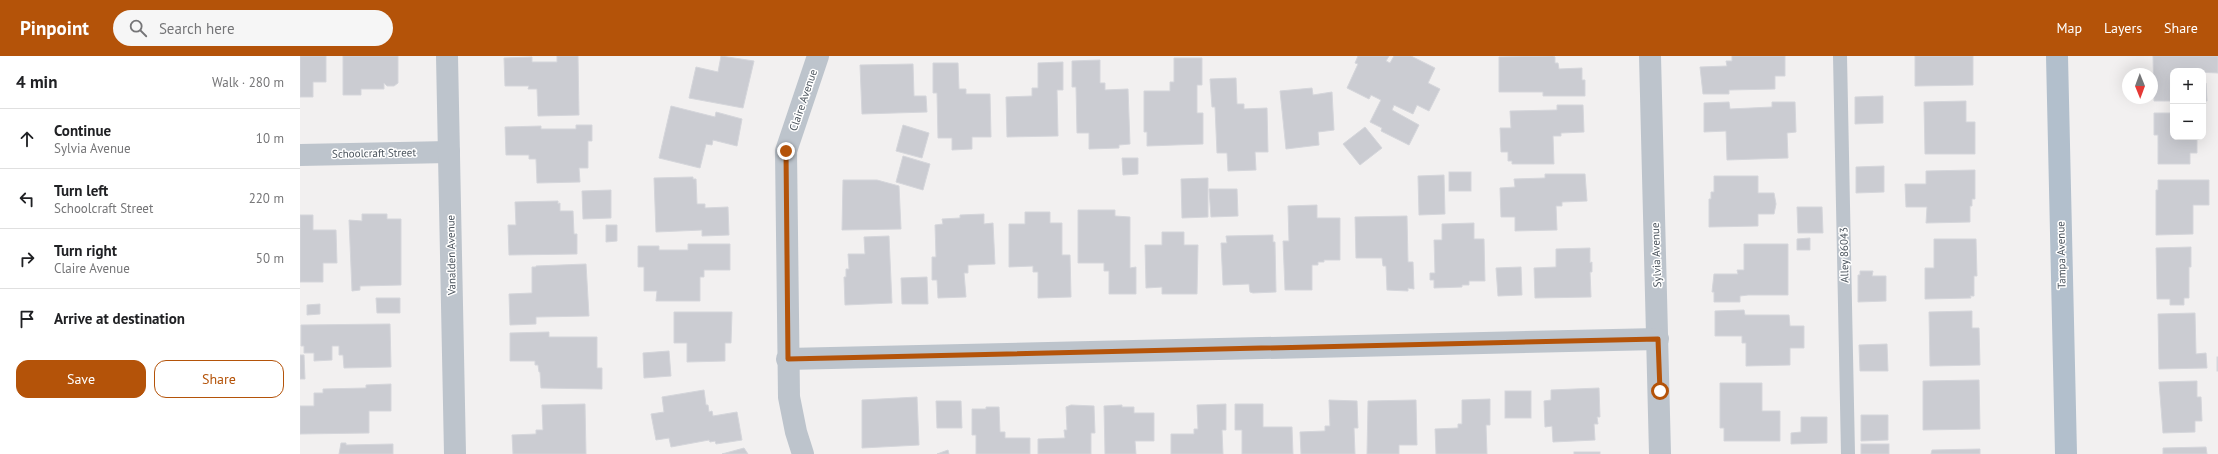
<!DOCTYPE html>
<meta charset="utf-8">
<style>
:root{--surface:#fff;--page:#f6f6f6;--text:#202124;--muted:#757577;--line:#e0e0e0;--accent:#b45309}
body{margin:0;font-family:"PT Sans",sans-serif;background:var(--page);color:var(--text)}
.controls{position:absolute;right:12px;top:12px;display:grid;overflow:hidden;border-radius:8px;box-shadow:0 4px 16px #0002}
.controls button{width:36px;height:36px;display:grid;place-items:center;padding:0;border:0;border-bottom:1px solid var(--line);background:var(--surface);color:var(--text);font:20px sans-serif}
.compass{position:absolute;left:1822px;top:12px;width:36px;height:36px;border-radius:50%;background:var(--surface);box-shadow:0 4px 16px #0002;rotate:179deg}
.stop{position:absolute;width:12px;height:12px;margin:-9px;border:3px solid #b45309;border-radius:50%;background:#fff}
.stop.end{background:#b45309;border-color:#fff;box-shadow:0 1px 4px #0008}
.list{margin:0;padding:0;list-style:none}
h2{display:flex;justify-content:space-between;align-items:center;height:52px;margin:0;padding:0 16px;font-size:17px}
h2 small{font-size:13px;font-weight:400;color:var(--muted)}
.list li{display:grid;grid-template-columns:26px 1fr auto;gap:12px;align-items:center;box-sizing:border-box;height:60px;padding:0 16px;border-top:1px solid var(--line)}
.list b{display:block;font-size:15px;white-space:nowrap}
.list p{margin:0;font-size:13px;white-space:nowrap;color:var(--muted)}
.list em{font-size:13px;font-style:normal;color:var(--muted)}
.actions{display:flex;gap:8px;padding:12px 16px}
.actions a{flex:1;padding:9px 0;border:1px solid var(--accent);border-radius:12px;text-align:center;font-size:14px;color:var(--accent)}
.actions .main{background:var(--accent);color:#fff}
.icon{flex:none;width:22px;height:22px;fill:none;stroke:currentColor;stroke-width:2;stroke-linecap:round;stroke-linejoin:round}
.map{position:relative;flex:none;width:1918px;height:398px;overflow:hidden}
header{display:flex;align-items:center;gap:24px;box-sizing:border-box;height:56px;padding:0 20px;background:var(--accent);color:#fff}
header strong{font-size:19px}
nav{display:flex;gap:22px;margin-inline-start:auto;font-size:14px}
.search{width:280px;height:36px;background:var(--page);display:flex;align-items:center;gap:10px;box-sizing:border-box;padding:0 14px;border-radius:22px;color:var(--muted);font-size:15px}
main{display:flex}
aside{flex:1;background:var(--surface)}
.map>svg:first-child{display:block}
.building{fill:#cbccd2;stroke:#d5d6db}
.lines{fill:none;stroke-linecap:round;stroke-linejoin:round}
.service{stroke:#bdc4cc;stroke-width:14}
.minor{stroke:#bdc4cc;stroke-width:22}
.tertiary{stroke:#bdc4cc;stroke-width:22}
.primary{stroke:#b2bfcc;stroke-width:22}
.route{stroke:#b45309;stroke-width:5}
.labels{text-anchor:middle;stroke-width:3;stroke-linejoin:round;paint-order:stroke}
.street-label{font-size:11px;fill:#4a535c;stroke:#fff}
</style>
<header>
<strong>Pinpoint</strong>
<div class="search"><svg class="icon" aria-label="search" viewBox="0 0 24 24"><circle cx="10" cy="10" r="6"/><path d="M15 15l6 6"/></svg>Search here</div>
<nav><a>Map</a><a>Layers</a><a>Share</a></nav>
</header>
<main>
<aside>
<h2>4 min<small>Walk · 280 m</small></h2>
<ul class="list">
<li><svg class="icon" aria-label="ahead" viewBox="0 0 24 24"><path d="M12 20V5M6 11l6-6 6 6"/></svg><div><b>Continue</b><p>Sylvia Avenue</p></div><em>10 m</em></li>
<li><svg class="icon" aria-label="left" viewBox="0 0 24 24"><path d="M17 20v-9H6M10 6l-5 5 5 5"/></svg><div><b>Turn left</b><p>Schoolcraft Street</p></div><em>220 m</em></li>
<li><svg class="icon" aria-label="right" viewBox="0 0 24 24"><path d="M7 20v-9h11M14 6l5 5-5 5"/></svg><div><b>Turn right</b><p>Claire Avenue</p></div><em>50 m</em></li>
<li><svg class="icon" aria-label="arrive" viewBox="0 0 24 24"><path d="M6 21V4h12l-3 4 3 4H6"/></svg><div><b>Arrive at destination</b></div></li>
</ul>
<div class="actions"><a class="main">Save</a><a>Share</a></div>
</aside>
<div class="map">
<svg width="1918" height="398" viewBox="0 0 1918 398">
<rect width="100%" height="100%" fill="#f2f0f0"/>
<!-- building -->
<g class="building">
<polygon points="0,0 26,0 26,26 13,26 13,41 0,41"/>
<polygon points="43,0 98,0 98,27 94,30 87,30 84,27 84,33 61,33 61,39 43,39"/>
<polygon points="257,0 278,0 279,59 238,60 237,33 228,33 229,30 205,30 204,2 232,1 232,6 257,6"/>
<polygon points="421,0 454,5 443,52 389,42 396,11 418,16"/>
<polygon points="1058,0 1089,0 1086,5 1090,7 1094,0 1111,0 1135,12 1128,27 1140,33 1129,55 1117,49 1113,58 1094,49 1092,54 1119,69 1109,89 1081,75 1082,72 1070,66 1081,44 1071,39 1069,43 1047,32 1058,8 1055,7"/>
<polygon points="1253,0 1255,1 1255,7 1258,7 1259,13 1282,12 1282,24 1285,24 1285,40 1243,40 1243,36 1199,36 1199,1"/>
<polygon points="1432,0 1485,0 1485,20 1475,20 1475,33 1429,34 1429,38 1403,38 1400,11 1427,10 1426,5 1432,5"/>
<polygon points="1615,0 1673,0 1673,29 1615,30"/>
<polygon points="1853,0 1918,0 1918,17 1873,15 1873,45 1854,45"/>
<polygon points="874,2 902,2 902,29 897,29 897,57 903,57 903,88 847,90 847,76 844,76 844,35 870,35 870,26 874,26"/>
<polygon points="800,4 800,27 805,27 805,34 828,33 830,88 819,89 819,92 789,93 789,77 777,77 776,31 772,31 772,5"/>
<polygon points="763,6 763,34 757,34 758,80 707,81 706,41 732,40 732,32 738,32 738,7"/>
<polygon points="633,7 658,7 659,33 666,33 666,38 690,38 691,81 672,81 672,93 652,94 652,82 638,82 637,37 633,37"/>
<polygon points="613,8 614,40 626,40 627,56 562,58 560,9"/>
<polygon points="936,22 937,48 944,48 944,53 967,52 968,96 955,96 956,114 928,115 927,97 917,97 915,51 912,51 910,23"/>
<polygon points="1903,27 1906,27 1907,45 1903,45"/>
<polygon points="1012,32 1013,39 1032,36 1034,74 1018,76 1019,89 986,93 980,35"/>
<polygon points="1583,40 1583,67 1555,68 1555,41"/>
<polygon points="1666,45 1666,66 1675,66 1675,98 1625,98 1624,46"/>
<polygon points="1429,46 1430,53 1472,51 1472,46 1495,46 1496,76 1487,77 1488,102 1427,104 1426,75 1404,76 1404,47"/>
<polygon points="1257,49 1283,49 1284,76 1261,77 1261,80 1253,80 1254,108 1212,108 1212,105 1208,105 1208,96 1201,96 1200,72 1211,72 1210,55 1257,54"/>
<polygon points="371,50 415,61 416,56 442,63 437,90 413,84 412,89 406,88 400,112 359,102"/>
<polygon points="1854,57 1873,57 1873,81 1897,81 1897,97 1890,97 1890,108 1858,108 1858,79 1854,79"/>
<polygon points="276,69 292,69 292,85 288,85 288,112 279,112 280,126 237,127 236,103 229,103 229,99 206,99 205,71 241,70 241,73 276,73"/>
<polygon points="603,69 629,77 622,102 596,95"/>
<polygon points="1065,71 1082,92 1060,109 1043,88"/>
<polygon points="603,100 630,108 623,134 596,126"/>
<polygon points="822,102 838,102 838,118 823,119"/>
<polygon points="1584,110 1584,136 1556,137 1556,111"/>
<polygon points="1675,114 1675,143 1672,143 1672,150 1670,150 1670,166 1626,167 1627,151 1606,151 1605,128 1626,128 1626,115"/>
<rect x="1149" y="116" width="22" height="19"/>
<polygon points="1245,118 1285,118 1287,145 1262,146 1262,150 1256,150 1257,174 1215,175 1215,161 1201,161 1200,132 1215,131 1214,123 1245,122"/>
<polygon points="1144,119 1145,158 1119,159 1118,120"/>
<polygon points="1414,120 1458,120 1458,137 1474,137 1476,148 1474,158 1458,158 1458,170 1409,171 1409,143 1411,143 1411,136 1414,136"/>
<polygon points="393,121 393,123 396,123 397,148 405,148 405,152 428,151 429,179 402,180 402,174 356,176 354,122"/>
<polygon points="908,122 908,161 882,162 881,123"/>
<polygon points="543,124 577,124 599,130 601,173 542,174"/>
<polygon points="1858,124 1909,124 1909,149 1893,149 1893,178 1856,179 1856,134 1858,134"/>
<polygon points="909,133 937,133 938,160 911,161"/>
<polygon points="311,134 311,162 283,163 282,135"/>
<polygon points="258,145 258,148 260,147 260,155 273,155 274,178 277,178 277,198 209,199 208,169 216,169 215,146"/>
<polygon points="1017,149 1017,162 1040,162 1040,204 1024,204 1024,206 1018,206 1018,209 1012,209 1012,234 985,234 983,185 989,185 988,150"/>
<polygon points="1497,151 1522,151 1523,177 1498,177"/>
<polygon points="778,154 815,154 815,160 830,161 830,212 836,211 836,238 809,238 809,215 804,215 804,207 778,207"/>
<polygon points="725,156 750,156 750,167 762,167 762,199 770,199 771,241 738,242 738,216 733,216 733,210 709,211 709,168 725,168"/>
<polygon points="62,158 87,158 87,163 101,163 101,229 60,230 60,234 52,235 49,164 62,165"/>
<polygon points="684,158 684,168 693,167 695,208 668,209 668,217 664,217 666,241 638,242 637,224 632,224 632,201 636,201 635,169 643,168 642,163 660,162 660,159"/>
<polygon points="0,159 13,159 13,174 36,174 37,207 23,207 23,226 0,226"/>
<polygon points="1107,160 1108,206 1113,206 1114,233 1108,232 1108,235 1087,234 1086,210 1083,210 1082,202 1056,202 1055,161"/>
<polygon points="1174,167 1174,183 1184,183 1185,225 1169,225 1169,229 1162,229 1162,231 1134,232 1134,224 1130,224 1130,217 1135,217 1134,184 1142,184 1142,168"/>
<polygon points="306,169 317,169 317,185 306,186"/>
<polygon points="862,176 884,176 884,189 898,189 897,238 862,238 862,231 846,232 845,189 862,189"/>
<polygon points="973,179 973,186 975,186 976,236 953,237 950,236 949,228 923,229 921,187 927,187 926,180"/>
<polygon points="589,180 592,247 545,249 544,221 546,221 546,213 549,213 548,198 565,198 564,181"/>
<polygon points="1510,182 1510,194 1497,194 1497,183"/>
<polygon points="1634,183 1676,183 1677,220 1674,220 1674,240 1670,240 1671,242 1625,243 1625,212 1634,212"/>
<polygon points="388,188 430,188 430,214 404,214 404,221 400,221 400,245 356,245 357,235 344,235 344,211 338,211 338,190 359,190 359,194 388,194"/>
<polygon points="1444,188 1488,188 1488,239 1448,239 1440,240 1440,246 1414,246 1414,236 1412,236 1414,218 1438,218 1437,214 1444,214"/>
<polygon points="1891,191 1891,211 1889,211 1889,242 1884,242 1884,249 1870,249 1870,243 1857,243 1856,192"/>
<polygon points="1290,192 1290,207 1292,206 1292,216 1290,216 1291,241 1235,242 1234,212 1256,211 1256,193"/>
<polygon points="286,208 289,260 236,261 236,268 210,269 209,238 232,237 232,211 236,211 236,210"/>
<polygon points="1221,211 1222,239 1198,240 1196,212"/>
<polygon points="1560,215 1573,215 1572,220 1586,220 1586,245 1558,246 1558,219 1560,219"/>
<polygon points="627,221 628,248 602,248 601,222"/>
<polygon points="76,242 100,242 100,257 77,257"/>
<polygon points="20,248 20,258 7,259 7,249"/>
<polygon points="1444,254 1445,259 1489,259 1490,270 1504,270 1504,292 1490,292 1490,309 1446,310 1446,287 1442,287 1442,280 1415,280 1415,255"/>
<polygon points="1672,255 1672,272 1679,272 1680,309 1630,310 1629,256"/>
<polygon points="374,256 432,256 431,287 425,287 425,305 387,306 387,287 374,287"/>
<polygon points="1895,257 1896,298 1906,297 1907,312 1859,313 1858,258"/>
<polygon points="90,268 91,311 44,312 43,299 39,299 39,290 32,290 32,304 14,305 14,297 4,297 4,290 1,290 1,269"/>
<polygon points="249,276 249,281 297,281 297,312 302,312 302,333 241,332 240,316 239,316 238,309 235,309 235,305 210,305 210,277"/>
<polygon points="1587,288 1588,315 1560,315 1559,289"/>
<polygon points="369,295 371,320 344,322 343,297"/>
<polygon points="0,299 4,299 5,323 0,323"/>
<rect x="1917" y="301" width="1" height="14"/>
<polygon points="1679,324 1680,373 1623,374 1623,325"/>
<polygon points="1897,325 1897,341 1901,341 1902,365 1895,365 1895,376 1863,377 1859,326"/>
<polygon points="1420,327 1462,327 1462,355 1480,355 1480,385 1424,385 1424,372 1420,372"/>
<polygon points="91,328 91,355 69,355 69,377 0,378 0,350 14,350 14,337 23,337 23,333 66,332 66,329"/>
<polygon points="1299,332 1300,361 1297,361 1298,368 1294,368 1295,384 1253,386 1252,370 1245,371 1244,345 1251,344 1251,334"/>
<polygon points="404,334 406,349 408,349 409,356 412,355 413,360 437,356 442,384 416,388 415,385 410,386 409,384 371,391 369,382 356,384 351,358 364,356 362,341"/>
<rect x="1205" y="335" width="26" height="27"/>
<polygon points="617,341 619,389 562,392 562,344"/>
<polygon points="1190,343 1190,369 1186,369 1187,398 1136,398 1135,373 1158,372 1158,368 1162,368 1162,344"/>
<polygon points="1029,344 1057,345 1058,372 1054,372 1055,398 1001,398 1000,376 1025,375 1025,370 1030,370"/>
<polygon points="1116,344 1117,389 1099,389 1099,398 1067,398 1068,345"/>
<polygon points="636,345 661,345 662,372 637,372"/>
<polygon points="285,348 286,398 213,398 212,379 236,378 236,374 243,374 242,349"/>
<polygon points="926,348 926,374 922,374 923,398 871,398 871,378 894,378 894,373 898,373 897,349"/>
<polygon points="935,348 963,348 963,371 992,371 993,398 942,398 942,374 935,374"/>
<polygon points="771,349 794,350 795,377 791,377 791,398 738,398 738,383 765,382 764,374 767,374 766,351"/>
<polygon points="822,349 822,351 834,351 834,357 854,357 854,385 835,385 836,398 805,398 804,350"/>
<polygon points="686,351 699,351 700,376 705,376 705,382 730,382 730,398 676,398 676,379 672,379 672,353 686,353"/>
<polygon points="1561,359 1588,359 1588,384 1561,385"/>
<polygon points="1501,361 1527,361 1527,387 1491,388 1491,377 1501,376"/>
<polygon points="41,387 46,387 46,389 93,388 93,398 39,398"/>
<rect x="1561" y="388" width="28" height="10"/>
<polygon points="1906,391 1907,398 1863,398 1863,392"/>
<polygon points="444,392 448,398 422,398"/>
<polygon points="1680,393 1680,398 1631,398 1632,394"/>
<polygon points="648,394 649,398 637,398"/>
<rect x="1274" y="396" width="26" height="2"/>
</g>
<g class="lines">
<!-- service -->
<polyline class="service" points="1540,0 1548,398"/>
<!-- minor -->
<g class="minor">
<polyline points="1350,0 1360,398"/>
<polyline points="0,99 149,96"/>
<polyline points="487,303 1358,283"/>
<polyline points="503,398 496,376 489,341 486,95 518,0"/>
</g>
<!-- tertiary -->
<polyline class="tertiary" points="147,0 155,398"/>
<!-- primary -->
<polyline class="primary" points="1757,0 1766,398"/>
</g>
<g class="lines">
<!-- route -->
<polyline class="route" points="486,95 488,303 1358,283 1360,335"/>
</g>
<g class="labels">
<!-- street labels -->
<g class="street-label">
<text transform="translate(503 44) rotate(-71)" y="4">Claire Avenue</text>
<text transform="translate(74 97) rotate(-1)" y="4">Schoolcraft Street</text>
<text transform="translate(151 199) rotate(-91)" y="4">Vanalden Avenue</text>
<text transform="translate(1356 199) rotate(-92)" y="4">Sylvia Avenue</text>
<text transform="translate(1544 199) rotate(-91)" y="4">Alley 86043</text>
<text transform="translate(1761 199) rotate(-91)" y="4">Tampa Avenue</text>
</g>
</g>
</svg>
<div class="controls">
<button>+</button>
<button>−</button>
</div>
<svg class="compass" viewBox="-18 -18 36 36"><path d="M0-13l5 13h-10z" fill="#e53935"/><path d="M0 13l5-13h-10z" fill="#757577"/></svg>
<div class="stop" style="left:1360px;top:335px"></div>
<div class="stop end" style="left:486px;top:95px"></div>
</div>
</main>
